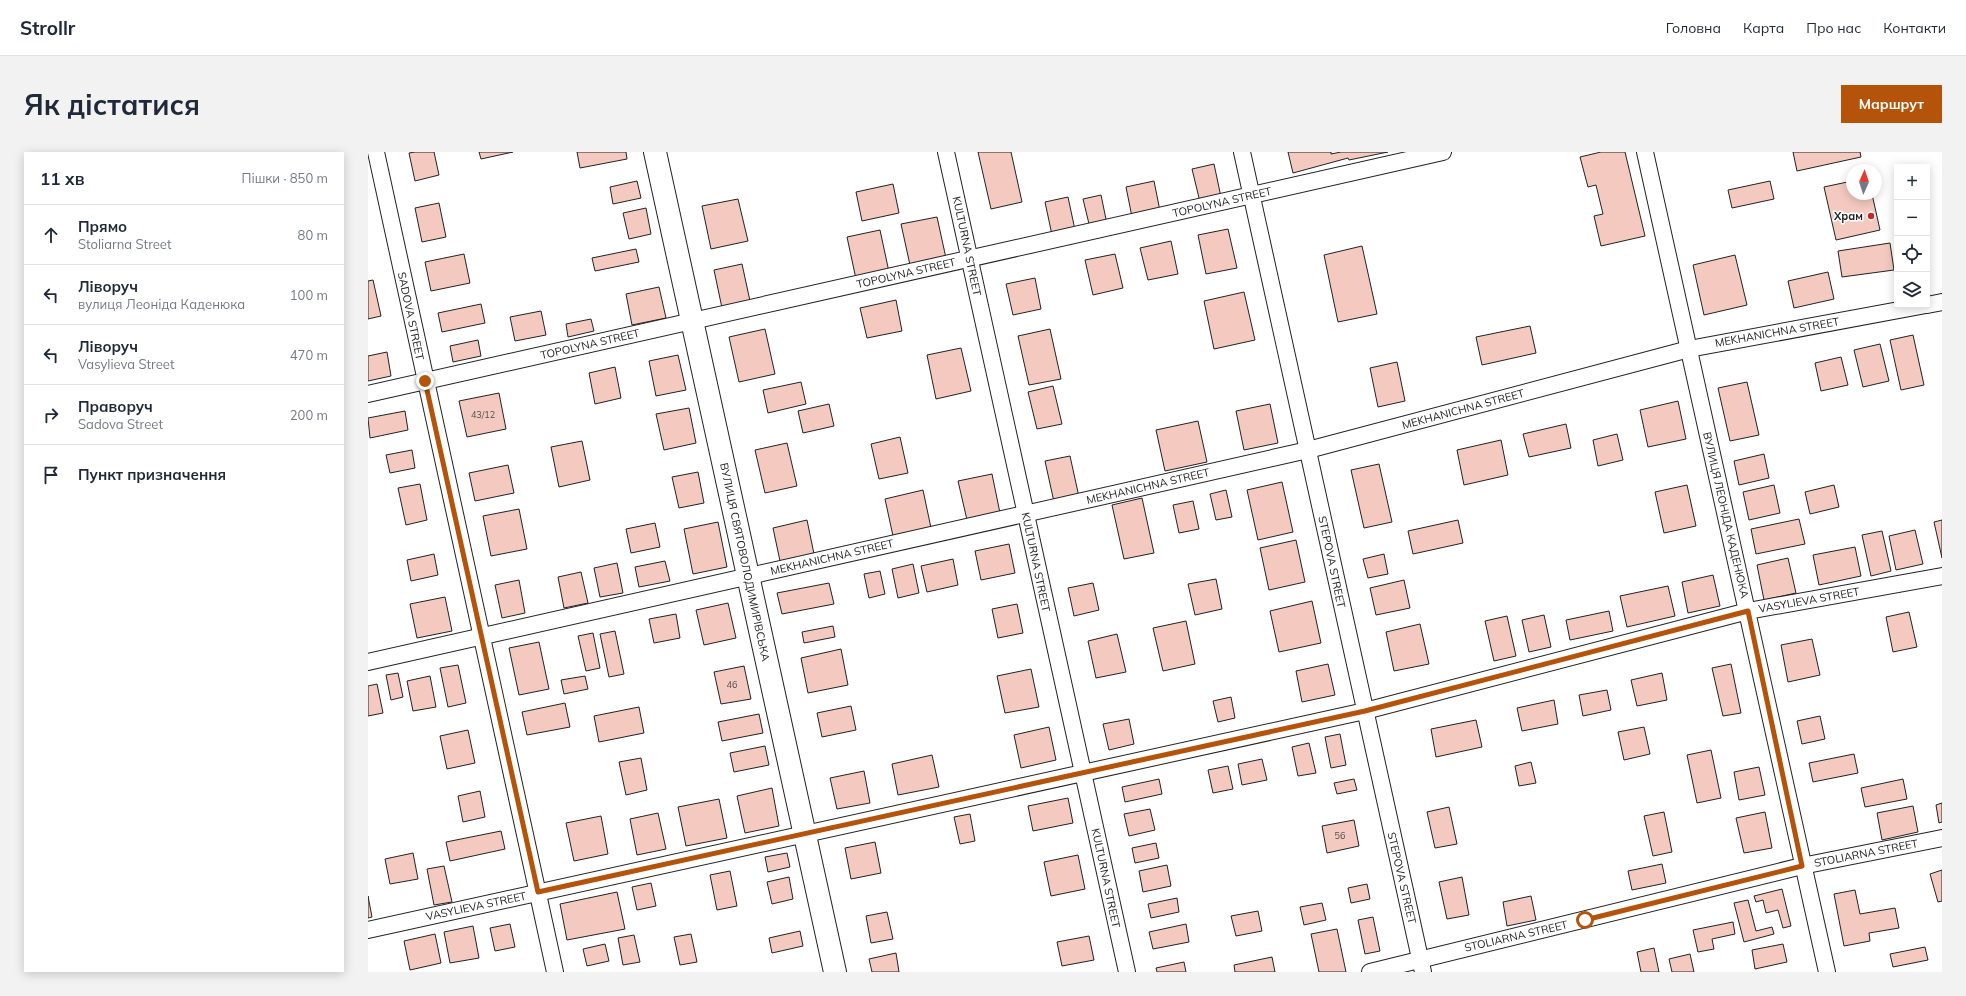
<!DOCTYPE html>
<html lang="uk">
<meta charset="utf-8">
<style>
:root{--surface:#fff;--page:#f2f2f3;--text:#1f2937;--muted:#747a83;--line:#e0e1e3;--accent:#b45309}
body{margin:0;font-family:Mulish,sans-serif;background:var(--page);color:var(--text)}
.controls{position:absolute;right:12px;top:12px;display:grid;overflow:hidden;border-radius:0px;box-shadow:0 2px 10px #0003}
.controls button{width:36px;height:36px;display:grid;place-items:center;padding:0;border:0;border-bottom:1px solid var(--line);background:var(--surface);color:var(--text);font:20px sans-serif}
.compass{position:absolute;left:1478px;top:12px;width:36px;height:36px;border-radius:50%;background:var(--surface);box-shadow:0 2px 10px #0003;rotate:3deg}
.stop{position:absolute;width:12px;height:12px;margin:-9px;border:3px solid #b45309;border-radius:50%;background:#fff}
.stop.end{background:#b45309;border-color:#fff;box-shadow:0 1px 4px #0008}
.list{margin:0;padding:0;list-style:none}
h2{display:flex;justify-content:space-between;align-items:center;height:52px;margin:0;padding:0 16px;font-size:17px}
h2 small{font-size:13px;font-weight:400;color:var(--muted)}
.list li{display:grid;grid-template-columns:26px 1fr auto;gap:12px;align-items:center;box-sizing:border-box;height:60px;padding:0 16px;border-top:1px solid var(--line)}
.list b{display:block;font-size:15px;white-space:nowrap}
.list p{margin:0;font-size:13px;white-space:nowrap;color:var(--muted)}
.list em{font-size:13px;font-style:normal;color:var(--muted)}
.icon{flex:none;width:22px;height:22px;fill:none;stroke:currentColor;stroke-width:2;stroke-linecap:round;stroke-linejoin:round}
.map{position:relative;flex:none;width:1574px;height:820px;overflow:hidden;border-radius:0px}
header{display:flex;align-items:center;gap:24px;box-sizing:border-box;height:56px;padding:0 20px;background:var(--surface);border-bottom:1px solid var(--line)}
header strong{font-size:19px}
nav{display:flex;gap:22px;margin-inline-start:auto;font-size:14px}
.intro{display:flex;align-items:center;justify-content:space-between;box-sizing:border-box;height:96px;padding:0 24px}
h1{margin:0;font-size:28px}
.button{padding:10px 18px;border-radius:0px;background:var(--accent);color:#fff;font-size:14px;font-weight:700}
main{display:flex;gap:24px;padding:0 24px}
aside{flex:1;background:var(--surface);border-radius:0px;box-shadow:0 2px 10px #0003}
.map>svg:first-child{display:block}
.building{fill:#f3c9c0;stroke:#222}
.lines{fill:none;stroke-linecap:round;stroke-linejoin:round}
.street-casing{stroke:#222;stroke-width:18}
.secondary-casing{stroke:#222;stroke-width:24}
.street{stroke:#fff;stroke-width:16}
.secondary{stroke:#fff;stroke-width:22}
.route{stroke:#b45309;stroke-width:5}
.poi-dot{fill:#c62828;stroke:#fff;stroke-width:1.5}
.labels{text-anchor:middle;stroke-width:3;stroke-linejoin:round;paint-order:stroke}
.number-label{font-size:9px;fill:#564c4a}
.street-label{font-size:11px;fill:#222;stroke:#fff}
.poi-label{font-size:11px;font-weight:bold;fill:#222;stroke:#fff;text-anchor:end}
</style>
<header>
<strong>Strollr</strong>
<nav><a>Головна</a><a>Карта</a><a>Про нас</a><a>Контакти</a></nav>
</header>
<div class="intro"><h1>Як дістатися</h1><a class="button">Маршрут</a></div>
<main>
<aside>
<h2>11 хв<small>Пішки · 850 m</small></h2>
<ul class="list">
<li><svg class="icon" aria-label="ahead" viewBox="0 0 24 24"><path d="M12 20V5M6 11l6-6 6 6"/></svg><div><b>Прямо</b><p>Stoliarna Street</p></div><em>80 m</em></li>
<li><svg class="icon" aria-label="left" viewBox="0 0 24 24"><path d="M17 20v-9H6M10 6l-5 5 5 5"/></svg><div><b>Ліворуч</b><p>вулиця Леоніда Каденюка</p></div><em>100 m</em></li>
<li><svg class="icon" aria-label="left" viewBox="0 0 24 24"><path d="M17 20v-9H6M10 6l-5 5 5 5"/></svg><div><b>Ліворуч</b><p>Vasylieva Street</p></div><em>470 m</em></li>
<li><svg class="icon" aria-label="right" viewBox="0 0 24 24"><path d="M7 20v-9h11M14 6l5 5-5 5"/></svg><div><b>Праворуч</b><p>Sadova Street</p></div><em>200 m</em></li>
<li><svg class="icon" aria-label="arrive" viewBox="0 0 24 24"><path d="M6 21V4h12l-3 4 3 4H6"/></svg><div><b>Пункт призначення</b></div></li>
</ul>
</aside>
<div class="map">
<svg width="1574" height="820" viewBox="0 0 1574 820">
<rect width="100%" height="100%" fill="#fff"/>
<!-- building -->
<g class="building">
<polygon points="47,0 66,0 71,23 47,29 41,1"/>
<polygon points="111,0 145,0 113,7"/>
<polygon points="209,0 258,0 259,7 212,16"/>
<polygon points="610,0 643,0 654,50 623,57"/>
<polygon points="920,0 963,0 963,2 973,0 1020,0 981,8 980,6 925,21"/>
<polygon points="1233,0 1257,0 1277,84 1233,94 1226,64 1235,62 1228,33 1220,35 1212,5"/>
<polygon points="1425,0 1492,0 1493,5 1429,19"/>
<polygon points="846,12 853,45 832,50 824,17"/>
<polygon points="269,29 273,46 245,52 242,35"/>
<polygon points="786,29 792,59 764,65 758,35"/>
<polygon points="1402,29 1406,47 1364,56 1360,38"/>
<polygon points="1484,29 1484,42 1504,42 1512,78 1468,88 1456,35"/>
<polygon points="525,32 531,61 494,69 488,40"/>
<polygon points="733,43 739,72 722,76 715,47"/>
<polygon points="700,45 707,78 684,83 677,50"/>
<polygon points="370,47 380,89 343,97 334,54"/>
<polygon points="71,51 78,85 54,90 47,56"/>
<polygon points="278,56 283,82 261,87 255,61"/>
<polygon points="569,65 578,106 542,113 533,72"/>
<polygon points="860,77 869,116 838,122 830,83"/>
<polygon points="512,78 521,120 488,127 479,85"/>
<polygon points="803,89 810,122 780,128 772,96"/>
<polygon points="1522,91 1526,118 1474,125 1470,99"/>
<polygon points="994,94 1009,162 970,170 956,103"/>
<polygon points="268,97 271,110 227,119 224,106"/>
<polygon points="96,102 102,131 63,139 57,110"/>
<polygon points="747,102 755,136 725,143 717,108"/>
<polygon points="1367,103 1379,153 1336,163 1325,113"/>
<polygon points="374,112 382,149 354,156 346,118"/>
<polygon points="1460,120 1466,147 1426,156 1420,129"/>
<polygon points="667,126 673,157 645,163 638,132"/>
<polygon points="5,128 13,164 0,167 0,129"/>
<polygon points="291,135 298,166 264,173 258,142"/>
<polygon points="876,140 887,188 846,197 836,149"/>
<polygon points="528,148 534,179 499,186 492,156"/>
<polygon points="113,152 117,171 74,180 70,161"/>
<polygon points="173,159 178,183 147,189 142,165"/>
<polygon points="223,167 226,179 200,185 198,172"/>
<polygon points="1162,174 1168,201 1114,213 1108,185"/>
<polygon points="397,177 407,222 371,230 361,185"/>
<polygon points="682,177 693,227 661,233 650,184"/>
<polygon points="1545,183 1556,233 1533,238 1522,188"/>
<polygon points="110,188 113,204 85,210 82,194"/>
<polygon points="1512,192 1521,229 1495,235 1486,198"/>
<polygon points="593,196 603,239 568,247 559,203"/>
<polygon points="19,200 23,224 0,229 0,204"/>
<polygon points="310,203 318,238 288,244 281,209"/>
<polygon points="1473,205 1480,233 1453,239 1447,211"/>
<polygon points="1029,210 1037,249 1010,255 1002,216"/>
<polygon points="247,215 253,246 227,252 221,221"/>
<polygon points="433,230 438,252 400,261 395,238"/>
<polygon points="1379,230 1391,283 1362,289 1350,236"/>
<polygon points="685,234 694,272 669,277 660,240"/>
<polygon points="131,241 138,277 99,285 91,249"/>
<polygon points="1310,249 1318,287 1280,295 1272,258"/>
<polygon points="461,252 466,274 435,281 430,259"/>
<polygon points="902,252 910,291 876,298 868,259"/>
<polygon points="321,256 328,291 296,298 288,262"/>
<polygon points="37,259 40,278 2,286 0,266"/>
<polygon points="830,269 839,310 797,319 788,278"/>
<polygon points="1198,272 1203,296 1161,305 1155,282"/>
<polygon points="1249,282 1255,308 1230,314 1225,288"/>
<polygon points="532,285 540,321 511,327 503,292"/>
<polygon points="1133,288 1140,323 1096,333 1089,298"/>
<polygon points="214,289 222,328 191,335 183,295"/>
<polygon points="419,291 429,334 397,341 387,298"/>
<polygon points="44,298 47,316 22,321 18,303"/>
<polygon points="1396,302 1401,326 1371,333 1366,309"/>
<polygon points="702,304 711,345 686,350 677,309"/>
<polygon points="1011,312 1024,370 996,376 983,318"/>
<polygon points="140,313 146,341 107,349 101,321"/>
<polygon points="330,320 336,351 311,356 304,325"/>
<polygon points="624,322 632,361 599,368 590,329"/>
<polygon points="914,330 925,380 890,388 879,338"/>
<polygon points="52,332 59,368 38,373 30,336"/>
<polygon points="1319,333 1328,374 1296,381 1287,340"/>
<polygon points="1406,333 1412,361 1381,368 1375,340"/>
<polygon points="1466,333 1471,355 1442,362 1437,340"/>
<polygon points="555,338 563,376 525,384 517,347"/>
<polygon points="858,338 864,365 848,368 842,342"/>
<polygon points="774,346 786,401 756,407 744,353"/>
<polygon points="825,349 831,377 811,381 805,353"/>
<polygon points="151,357 159,397 123,404 115,364"/>
<polygon points="1431,367 1437,392 1388,402 1383,377"/>
<polygon points="439,368 446,402 412,409 405,376"/>
<polygon points="1090,368 1095,391 1045,402 1040,379"/>
<polygon points="1574,368 1574,406 1566,370"/>
<polygon points="350,370 359,415 325,422 316,377"/>
<polygon points="287,371 292,395 263,401 258,377"/>
<polygon points="1547,378 1555,412 1528,418 1521,384"/>
<polygon points="1514,379 1523,419 1503,424 1494,383"/>
<polygon points="928,388 937,430 901,438 892,396"/>
<polygon points="641,392 647,421 613,428 607,399"/>
<polygon points="1487,395 1493,424 1451,433 1445,403"/>
<polygon points="66,402 70,423 43,429 39,408"/>
<polygon points="1016,402 1020,422 1000,426 995,407"/>
<polygon points="1420,406 1428,441 1396,448 1389,413"/>
<polygon points="585,407 590,433 559,440 553,414"/>
<polygon points="297,409 302,429 271,435 267,415"/>
<polygon points="249,411 255,441 232,445 226,416"/>
<polygon points="545,412 551,441 530,446 524,417"/>
<polygon points="512,419 517,442 501,446 496,422"/>
<polygon points="213,420 220,451 196,456 190,425"/>
<polygon points="1345,423 1352,454 1320,461 1314,430"/>
<polygon points="848,427 854,457 827,463 820,432"/>
<polygon points="151,428 157,461 134,466 127,433"/>
<polygon points="1036,428 1042,456 1008,463 1002,436"/>
<polygon points="461,431 466,452 414,462 409,441"/>
<polygon points="725,431 731,458 706,464 700,436"/>
<polygon points="1300,434 1307,464 1259,475 1252,444"/>
<polygon points="77,445 84,479 49,486 42,452"/>
<polygon points="944,449 953,491 911,500 902,459"/>
<polygon points="360,451 368,486 336,493 328,458"/>
<polygon points="649,452 655,481 630,486 624,457"/>
<polygon points="1241,459 1245,479 1202,488 1198,468"/>
<polygon points="1541,460 1549,495 1525,500 1518,465"/>
<polygon points="308,462 312,486 286,491 281,467"/>
<polygon points="1176,463 1183,495 1161,500 1154,468"/>
<polygon points="1139,464 1148,504 1126,509 1117,469"/>
<polygon points="818,469 827,512 795,519 785,476"/>
<polygon points="1052,472 1061,512 1026,519 1018,480"/>
<polygon points="465,474 467,485 436,491 434,480"/>
<polygon points="247,479 256,522 241,525 232,482"/>
<polygon points="225,481 232,516 218,519 210,484"/>
<polygon points="749,482 758,520 728,526 720,489"/>
<polygon points="1444,487 1452,523 1420,530 1413,493"/>
<polygon points="171,490 181,537 151,543 141,496"/>
<polygon points="473,497 480,533 440,541 433,506"/>
<polygon points="960,512 967,543 934,550 928,519"/>
<polygon points="1363,512 1373,561 1355,564 1344,516"/>
<polygon points="90,513 98,551 80,555 72,516"/>
<polygon points="376,514 383,547 353,552 346,520"/>
<polygon points="663,517 671,555 637,561 629,524"/>
<polygon points="30,521 35,545 23,548 18,523"/>
<polygon points="1294,521 1299,548 1269,554 1263,528"/>
<polygon points="62,524 68,555 45,559 39,529"/>
<polygon points="217,524 220,537 196,542 193,528"/>
<polygon points="9,532 15,561 0,564 0,534"/>
<polygon points="1239,538 1243,558 1215,564 1211,543"/>
<polygon points="863,545 867,566 850,570 845,549"/>
<polygon points="1186,548 1190,572 1154,579 1149,556"/>
<polygon points="197,551 202,575 159,583 154,560"/>
<polygon points="483,554 488,578 454,585 449,561"/>
<polygon points="271,555 276,581 231,590 226,564"/>
<polygon points="391,562 395,581 354,589 350,570"/>
<polygon points="1452,564 1457,587 1434,592 1429,569"/>
<polygon points="761,567 766,592 741,598 735,572"/>
<polygon points="1108,568 1114,595 1068,605 1063,577"/>
<polygon points="681,575 688,608 653,616 646,583"/>
<polygon points="1276,575 1282,602 1256,608 1250,580"/>
<polygon points="100,578 107,611 79,617 72,584"/>
<polygon points="972,582 978,613 963,616 957,585"/>
<polygon points="941,591 948,621 930,624 924,595"/>
<polygon points="397,594 401,613 366,620 362,601"/>
<polygon points="1343,598 1353,646 1329,651 1319,603"/>
<polygon points="1486,602 1490,621 1445,630 1441,611"/>
<polygon points="564,603 571,635 530,643 524,612"/>
<polygon points="273,606 279,638 258,643 251,610"/>
<polygon points="894,607 899,628 874,633 870,612"/>
<polygon points="1163,610 1168,631 1151,634 1147,614"/>
<polygon points="860,614 865,637 845,641 840,618"/>
<polygon points="1391,615 1397,643 1371,648 1366,620"/>
<polygon points="496,619 502,651 469,657 462,626"/>
<polygon points="791,627 794,642 757,650 754,635"/>
<polygon points="986,627 989,638 969,642 966,631"/>
<polygon points="1535,627 1539,647 1497,655 1493,636"/>
<polygon points="404,636 411,674 377,681 369,644"/>
<polygon points="112,639 117,665 95,670 90,644"/>
<polygon points="700,646 705,671 665,679 660,654"/>
<polygon points="351,647 359,686 318,694 310,655"/>
<polygon points="1574,651 1574,670 1571,671 1568,653"/>
<polygon points="1545,654 1550,680 1514,688 1509,661"/>
<polygon points="1081,655 1089,692 1067,696 1059,660"/>
<polygon points="782,657 787,678 761,684 756,662"/>
<polygon points="1296,660 1304,700 1285,704 1276,664"/>
<polygon points="1397,660 1404,696 1376,701 1368,666"/>
<polygon points="290,661 298,697 269,703 262,667"/>
<polygon points="602,662 607,689 592,692 586,665"/>
<polygon points="233,664 240,702 206,709 198,671"/>
<polygon points="986,668 991,694 959,701 954,674"/>
<polygon points="133,679 137,697 82,709 78,690"/>
<polygon points="507,690 513,721 483,727 477,696"/>
<polygon points="788,691 791,706 767,711 764,696"/>
<polygon points="45,701 50,727 22,732 17,707"/>
<polygon points="419,701 422,715 400,720 397,705"/>
<polygon points="710,703 717,737 683,744 676,710"/>
<polygon points="1294,712 1298,731 1264,738 1260,719"/>
<polygon points="799,713 803,734 775,740 771,719"/>
<polygon points="76,714 84,750 66,753 59,717"/>
<polygon points="1574,718 1574,749 1570,750 1562,722"/>
<polygon points="362,719 369,754 349,758 342,723"/>
<polygon points="421,725 425,747 404,752 399,730"/>
<polygon points="1094,725 1101,763 1079,767 1071,730"/>
<polygon points="283,731 288,754 269,758 264,735"/>
<polygon points="999,732 1002,747 983,751 980,736"/>
<polygon points="1414,737 1423,774 1415,776 1410,758 1398,761 1395,748 1388,750 1386,744"/>
<polygon points="1487,738 1492,762 1527,756 1531,776 1501,781 1502,789 1476,794 1466,742"/>
<polygon points="249,740 257,777 199,788 192,752"/>
<polygon points="0,744 4,765 0,766"/>
<polygon points="1163,744 1168,768 1139,774 1135,750"/>
<polygon points="809,746 811,760 783,766 780,752"/>
<polygon points="1380,748 1388,779 1404,775 1406,782 1376,790 1366,751"/>
<polygon points="954,751 958,768 936,773 932,755"/>
<polygon points="890,759 894,779 868,784 863,764"/>
<polygon points="519,760 525,787 503,791 498,764"/>
<polygon points="1005,765 1012,799 997,802 990,768"/>
<polygon points="1365,770 1367,782 1344,787 1346,797 1330,800 1325,778"/>
<polygon points="142,772 147,795 127,799 122,776"/>
<polygon points="818,772 821,790 785,797 781,780"/>
<polygon points="105,774 111,806 82,811 76,780"/>
<polygon points="969,777 978,820 951,820 943,782"/>
<polygon points="432,779 435,794 404,801 401,786"/>
<polygon points="67,782 73,811 42,818 36,789"/>
<polygon points="323,782 329,810 312,813 306,785"/>
<polygon points="266,783 272,810 255,813 250,786"/>
<polygon points="721,784 726,808 694,814 689,790"/>
<polygon points="237,792 241,809 219,814 215,797"/>
<polygon points="1415,792 1419,810 1387,817 1384,798"/>
<polygon points="1557,795 1560,808 1525,815 1522,802"/>
<polygon points="1286,796 1291,820 1273,820 1269,800"/>
<polygon points="528,801 531,820 504,820 501,807"/>
<polygon points="1322,802 1326,820 1304,820 1301,807"/>
<polygon points="904,805 907,820 867,820 866,813"/>
<polygon points="816,810 818,820 789,820 788,816"/>
</g>
<g class="lines">
<!-- street casing -->
<g class="street-casing">
<g id="street">
<polyline points="8,0 187,820"/>
<polyline points="578,0 759,820"/>
<polyline points="874,0 1055,820"/>
<polyline points="1277,0 1459,820"/>
<polyline points="1559,153 1574,150"/>
<polyline points="0,242 1075,0"/>
<polyline points="0,510 940,298 1321,197 1558,153"/>
<polyline points="0,778 997,559 1380,459 1574,424"/>
<polyline points="1002,820 1434,714 1574,686"/>
</g>
</g>
<!-- secondary casing -->
<g class="secondary-casing">
<polyline id="secondary" points="287,0 467,820"/>
</g>
<!-- street -->
<use href="#street" class="street"/>
<!-- secondary -->
<use href="#secondary" class="secondary"/>
</g>
<g class="lines">
<!-- route -->
<polyline class="route" points="57,229 170,740 997,559 1380,459 1434,714 1217,768"/>
</g>
<!-- markers -->
<circle class="poi-dot" cx="1503" cy="64" r="4"/>
<g class="labels">
<!-- number labels -->
<g class="number-label">
<text x="115" y="266">43/12</text>
<text x="364" y="536">46</text>
<text x="972" y="687">56</text>
</g>
<!-- street labels -->
<g class="street-label">
<text transform="translate(854 50) rotate(-13)" y="4">TOPOLYNA STREET</text>
<text transform="translate(599 94) rotate(78)" y="4">KULTURNA STREET</text>
<text transform="translate(538 121) rotate(-13)" y="4">TOPOLYNA STREET</text>
<text transform="translate(43 164) rotate(78)" y="4">SADOVA STREET</text>
<text transform="translate(1409 180) rotate(-10)" y="4">MEKHANICHNA STREET</text>
<text transform="translate(222 192) rotate(-13)" y="4">TOPOLYNA STREET</text>
<text transform="translate(1095 257) rotate(-15)" y="4">MEKHANICHNA STREET</text>
<text transform="translate(780 334) rotate(-13)" y="4">MEKHANICHNA STREET</text>
<text transform="translate(1358 363) rotate(77)" y="4">ВУЛИЦЯ ЛЕОНІДА КАДЕНЮКА</text>
<text transform="translate(464 405) rotate(-13)" y="4">MEKHANICHNA STREET</text>
<text transform="translate(377 410) rotate(78)" y="4">ВУЛИЦЯ СВЯТОВОЛОДИМИРІВСЬКА</text>
<text transform="translate(668 410) rotate(78)" y="4">KULTURNA STREET</text>
<text transform="translate(964 410) rotate(78)" y="4">STEPOVA STREET</text>
<text transform="translate(1441 448) rotate(-10)" y="4">VASYLIEVA STREET</text>
<text transform="translate(1498 701) rotate(-11)" y="4">STOLIARNA STREET</text>
<text transform="translate(738 726) rotate(78)" y="4">KULTURNA STREET</text>
<text transform="translate(1034 726) rotate(77)" y="4">STEPOVA STREET</text>
<text transform="translate(108 754) rotate(-12)" y="4">VASYLIEVA STREET</text>
<text transform="translate(1148 784) rotate(-13)" y="4">STOLIARNA STREET</text>
</g>
<!-- poi labels -->
<g class="poi-label">
<text x="1495" y="68">Храм</text>
</g>
</g>
</svg>
<div class="controls">
<button>+</button>
<button>−</button>
<button><svg class="icon" aria-label="locate" viewBox="0 0 24 24"><circle cx="12" cy="12" r="6"/><path d="M12 2v4M12 18v4M2 12h4M18 12h4"/></svg></button>
<button><svg class="icon" aria-label="layers" viewBox="0 0 24 24"><path d="M12 4l9 5-9 5-9-5zM3 14l9 5 9-5"/></svg></button>
</div>
<svg class="compass" viewBox="-18 -18 36 36"><path d="M0-13l5 13h-10z" fill="#e53935"/><path d="M0 13l5-13h-10z" fill="#747a83"/></svg>
<div class="stop" style="left:1217px;top:768px"></div>
<div class="stop end" style="left:57px;top:229px"></div>
</div>
</main>
